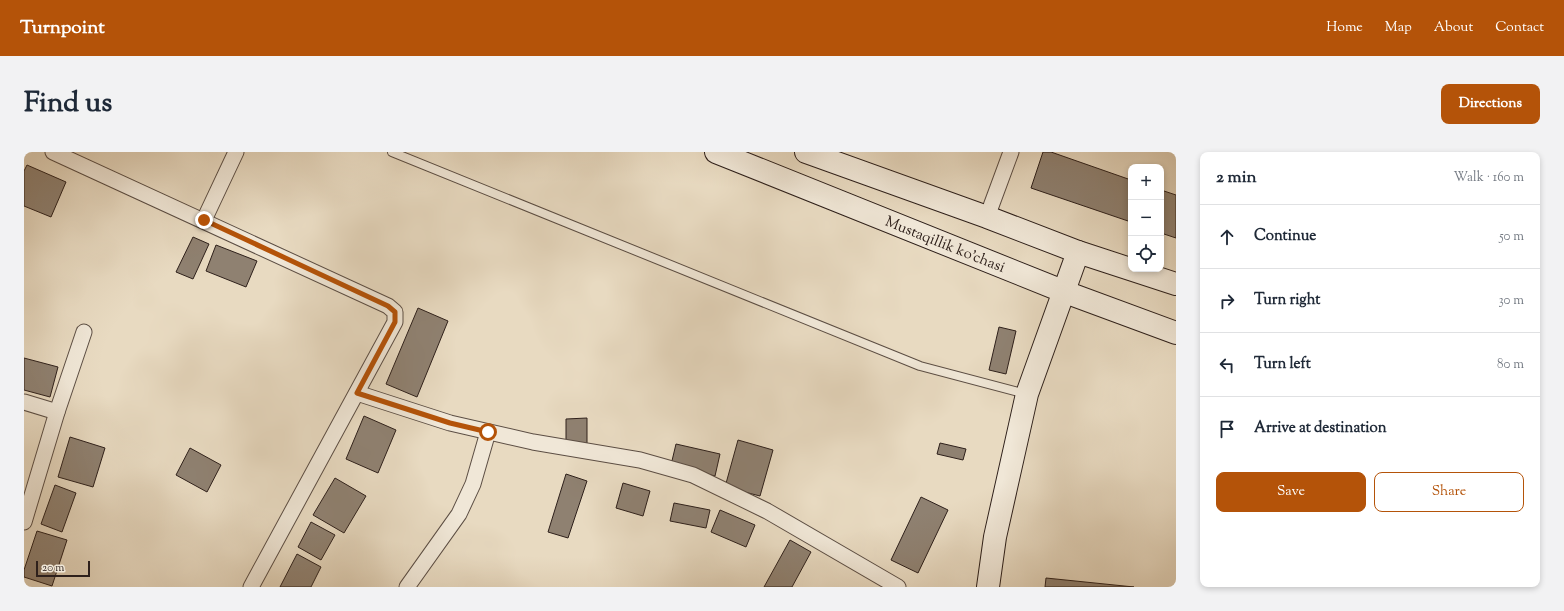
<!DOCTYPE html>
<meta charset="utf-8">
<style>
:root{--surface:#fff;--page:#f2f2f3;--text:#1f2937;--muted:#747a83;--line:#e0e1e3;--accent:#b45309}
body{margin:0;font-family:"Sorts Mill Goudy",serif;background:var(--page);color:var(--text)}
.controls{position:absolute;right:12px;top:12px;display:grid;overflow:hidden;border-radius:8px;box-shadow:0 2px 6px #0003}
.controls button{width:36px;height:36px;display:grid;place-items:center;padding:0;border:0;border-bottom:1px solid var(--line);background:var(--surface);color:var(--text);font:20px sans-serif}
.scale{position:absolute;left:12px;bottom:10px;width:54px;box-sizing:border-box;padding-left:4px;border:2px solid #2e201b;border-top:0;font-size:11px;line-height:14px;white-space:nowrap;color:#2e201b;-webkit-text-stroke:3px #f0e7d7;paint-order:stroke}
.stop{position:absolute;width:12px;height:12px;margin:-9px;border:3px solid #b45309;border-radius:50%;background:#fff}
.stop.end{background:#b45309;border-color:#fff;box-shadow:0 1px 4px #0008}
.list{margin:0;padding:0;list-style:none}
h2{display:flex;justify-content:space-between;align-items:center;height:52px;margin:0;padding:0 16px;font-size:17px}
h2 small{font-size:13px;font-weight:400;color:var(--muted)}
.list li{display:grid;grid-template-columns:26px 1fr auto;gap:12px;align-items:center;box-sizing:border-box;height:64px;padding:0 16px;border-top:1px solid var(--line)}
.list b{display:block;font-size:15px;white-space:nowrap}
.list em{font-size:13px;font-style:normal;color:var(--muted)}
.actions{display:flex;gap:8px;padding:12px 16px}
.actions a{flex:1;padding:9px 0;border:1px solid var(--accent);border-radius:8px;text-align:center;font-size:14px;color:var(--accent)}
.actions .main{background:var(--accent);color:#fff}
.icon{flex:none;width:22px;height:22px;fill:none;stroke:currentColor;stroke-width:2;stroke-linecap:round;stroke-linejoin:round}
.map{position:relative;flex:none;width:1152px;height:435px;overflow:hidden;border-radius:8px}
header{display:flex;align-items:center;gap:24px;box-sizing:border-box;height:56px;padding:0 20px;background:var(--accent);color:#fff}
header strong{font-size:19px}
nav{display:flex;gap:22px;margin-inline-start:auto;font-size:14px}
.intro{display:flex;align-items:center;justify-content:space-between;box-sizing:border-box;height:96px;padding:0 24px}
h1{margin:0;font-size:28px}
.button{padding:10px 18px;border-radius:8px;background:var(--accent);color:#fff;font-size:14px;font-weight:700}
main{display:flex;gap:24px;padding:0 24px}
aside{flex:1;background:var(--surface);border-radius:8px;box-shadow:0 2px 6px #0003}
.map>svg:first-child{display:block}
.building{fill:#8f8171;stroke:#2e201b}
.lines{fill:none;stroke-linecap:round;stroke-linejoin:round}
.lane-casing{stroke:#5c4e44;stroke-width:10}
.street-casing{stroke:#5c4e44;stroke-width:17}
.secondary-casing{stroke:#2e201b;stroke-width:24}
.lane{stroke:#f0e7d7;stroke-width:8}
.street{stroke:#f0e7d7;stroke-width:15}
.secondary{stroke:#f0e7d7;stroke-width:22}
.route{stroke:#b45309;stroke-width:5}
.labels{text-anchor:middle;stroke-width:3.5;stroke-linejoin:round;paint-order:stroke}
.street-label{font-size:15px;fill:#2e201b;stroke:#f0e7d7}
</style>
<header>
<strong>Turnpoint</strong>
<nav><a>Home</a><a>Map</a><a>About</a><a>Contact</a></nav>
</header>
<div class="intro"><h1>Find us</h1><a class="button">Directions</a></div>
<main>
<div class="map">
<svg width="1152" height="435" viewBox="0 0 1152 435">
<rect width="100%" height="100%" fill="#e8dac1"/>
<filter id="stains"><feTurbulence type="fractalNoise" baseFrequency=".005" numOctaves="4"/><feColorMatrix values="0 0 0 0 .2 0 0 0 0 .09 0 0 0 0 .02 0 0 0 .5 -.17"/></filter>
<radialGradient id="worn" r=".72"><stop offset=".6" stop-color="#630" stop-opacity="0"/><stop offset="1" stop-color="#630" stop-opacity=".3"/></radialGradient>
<!-- building -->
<g class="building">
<polygon points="1019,0 1027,0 1107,28 1107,70 1007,36"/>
<polygon points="3,13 42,30 27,65 0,54 0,19"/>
<polygon points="1137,38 1152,43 1152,86 1137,81"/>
<polygon points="169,85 185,92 169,127 152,120"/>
<polygon points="192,93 233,109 222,135 182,119"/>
<polygon points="394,156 424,169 393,245 362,232"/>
<polygon points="975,175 992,179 982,222 965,218"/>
<polygon points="0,206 34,215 26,245 0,238"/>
<polygon points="340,264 372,278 354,321 322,307"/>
<polygon points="563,266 563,297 542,298 542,267"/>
<polygon points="46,285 81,296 69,335 34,325"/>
<polygon points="714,288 749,298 736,344 701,335"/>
<polygon points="916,291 942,297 939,308 913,302"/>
<polygon points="652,292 696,302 691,324 647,313"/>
<polygon points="166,296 197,313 183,340 152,323"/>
<polygon points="542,322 563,329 544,386 524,380"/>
<polygon points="311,326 342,344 320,381 289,363"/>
<polygon points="599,331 626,339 619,364 592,356"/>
<polygon points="31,333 52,341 38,380 17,372"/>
<polygon points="897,345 924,358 894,421 867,408"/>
<polygon points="650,351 686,358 682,376 646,369"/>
<polygon points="696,358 731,373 722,395 687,380"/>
<polygon points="287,370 311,383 297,408 274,395"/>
<polygon points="13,379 43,388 28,434 0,425 0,418"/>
<polygon points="766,388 787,400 768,435 740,435"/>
<polygon points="273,402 297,415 287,435 256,435"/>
<polygon points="1022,426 1110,435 1021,435"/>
</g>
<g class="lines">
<!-- lane casing -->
<g class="lane-casing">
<polyline id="lane" points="368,0 896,214 1002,242"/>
</g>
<!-- street casing -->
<g class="street-casing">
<g id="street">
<polyline points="29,0 364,154 371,160 371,170 227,435"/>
<polyline points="963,65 987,0"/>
<polyline points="180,68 212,0"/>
<polyline points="333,241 426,271 509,290 616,308 669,323 743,359 874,435"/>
<polyline points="0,250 33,260"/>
<polyline points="0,370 33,260 60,180"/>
<polyline points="383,435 435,362 449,332 464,280"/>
</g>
</g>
<!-- secondary casing -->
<g class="secondary-casing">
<g id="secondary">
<path id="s1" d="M692,0L1041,140L1152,181"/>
<polyline points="782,0 963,65 1054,100 1152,132"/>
<polyline points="964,435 971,385 1003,242 1054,100"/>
</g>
</g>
<!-- lane -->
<use href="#lane" class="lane"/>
<!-- street -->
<use href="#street" class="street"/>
<!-- secondary -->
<use href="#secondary" class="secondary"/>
</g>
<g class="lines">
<!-- route -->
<polyline class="route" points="180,68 364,154 371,160 371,170 333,241 426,271 464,280"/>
</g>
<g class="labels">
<!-- street labels -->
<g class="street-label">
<text dy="5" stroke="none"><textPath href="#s1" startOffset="247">Mustaqillik ko’chasi</textPath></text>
</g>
</g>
<rect width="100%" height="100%" filter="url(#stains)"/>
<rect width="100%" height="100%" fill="url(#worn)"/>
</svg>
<div class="controls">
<button>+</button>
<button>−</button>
<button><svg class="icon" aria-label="locate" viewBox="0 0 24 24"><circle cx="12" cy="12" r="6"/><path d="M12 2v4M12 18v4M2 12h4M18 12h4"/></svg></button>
</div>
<div class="scale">20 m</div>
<div class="stop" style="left:464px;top:280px"></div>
<div class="stop end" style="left:180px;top:68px"></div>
</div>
<aside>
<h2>2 min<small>Walk · 160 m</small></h2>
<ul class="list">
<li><svg class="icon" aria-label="ahead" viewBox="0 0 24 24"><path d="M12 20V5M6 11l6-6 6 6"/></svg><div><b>Continue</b></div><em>50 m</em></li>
<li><svg class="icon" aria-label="right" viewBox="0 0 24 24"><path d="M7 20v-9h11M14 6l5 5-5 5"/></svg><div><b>Turn right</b></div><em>30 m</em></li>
<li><svg class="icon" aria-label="left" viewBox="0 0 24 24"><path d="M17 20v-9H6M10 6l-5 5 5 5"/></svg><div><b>Turn left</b></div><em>80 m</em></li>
<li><svg class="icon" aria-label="arrive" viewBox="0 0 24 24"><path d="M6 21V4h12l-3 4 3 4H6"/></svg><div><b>Arrive at destination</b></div></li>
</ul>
<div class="actions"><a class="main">Save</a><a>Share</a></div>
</aside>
</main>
